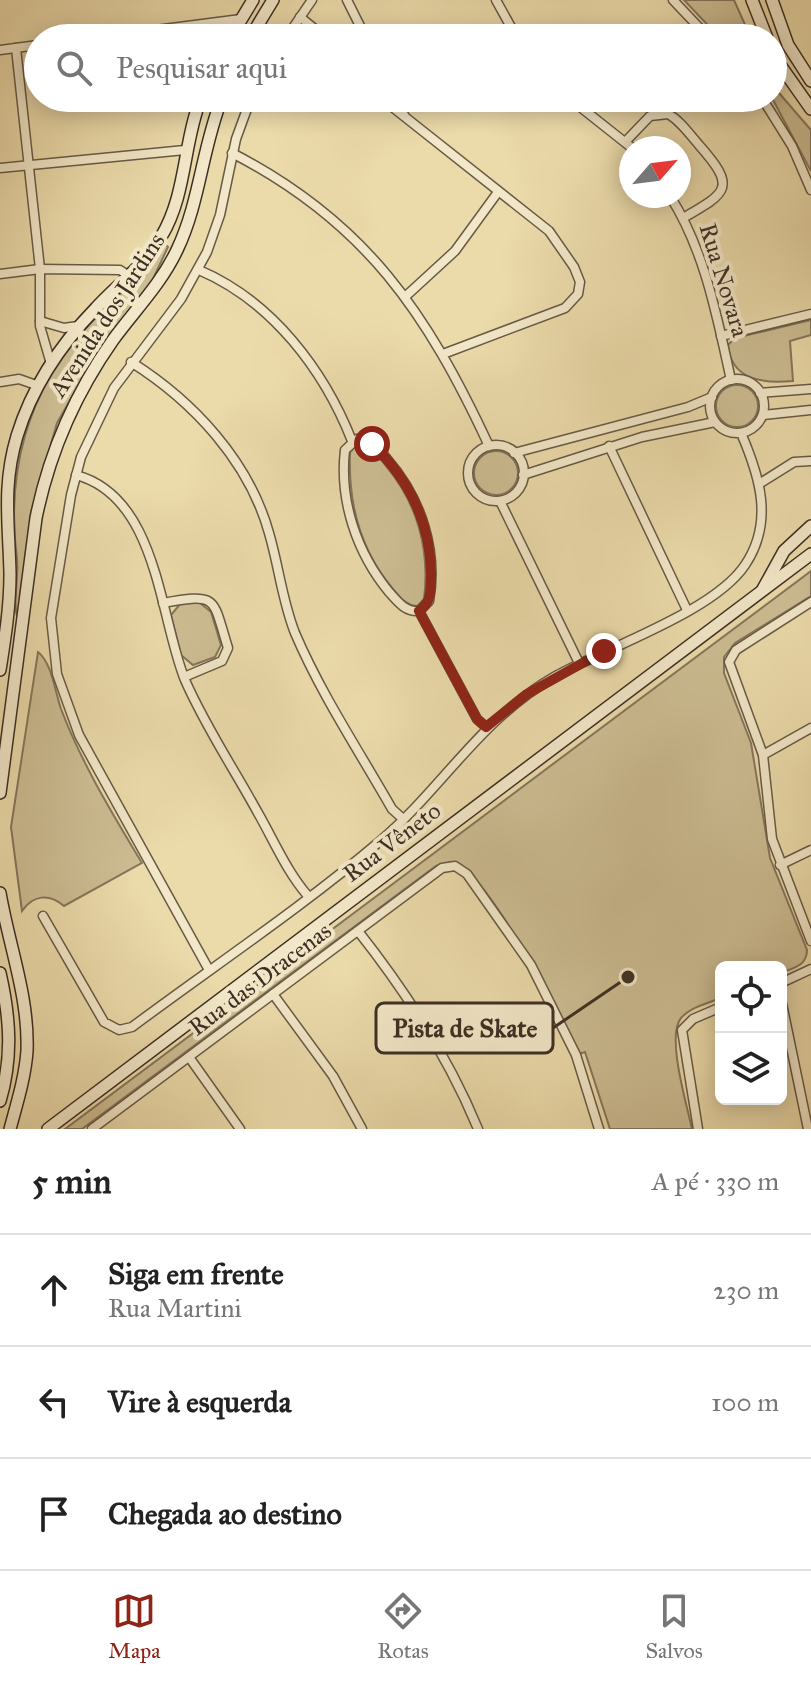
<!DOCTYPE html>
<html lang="pt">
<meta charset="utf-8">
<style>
:root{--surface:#fff;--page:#f2f2f2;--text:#222;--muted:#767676;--line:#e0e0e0;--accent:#8f2418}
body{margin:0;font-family:"IM FELL Great Primer",serif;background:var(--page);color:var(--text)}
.controls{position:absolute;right:24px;bottom:24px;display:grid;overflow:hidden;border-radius:12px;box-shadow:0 4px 20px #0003}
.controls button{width:72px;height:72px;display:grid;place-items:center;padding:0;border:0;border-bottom:2px solid var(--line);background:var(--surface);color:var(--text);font:40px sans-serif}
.compass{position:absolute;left:619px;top:136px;width:72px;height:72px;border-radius:50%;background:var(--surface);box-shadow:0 4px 20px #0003;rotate:62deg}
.stop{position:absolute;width:24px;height:24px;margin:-18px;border:6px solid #8f2418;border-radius:50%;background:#fff}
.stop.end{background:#8f2418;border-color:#fff;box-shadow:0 2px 8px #0008}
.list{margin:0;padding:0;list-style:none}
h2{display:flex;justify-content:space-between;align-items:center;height:104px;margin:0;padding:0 32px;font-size:34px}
h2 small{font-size:26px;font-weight:400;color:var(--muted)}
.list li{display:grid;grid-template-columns:52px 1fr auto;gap:24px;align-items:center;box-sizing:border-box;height:112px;padding:0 32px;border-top:2px solid var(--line)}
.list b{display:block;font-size:30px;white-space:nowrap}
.list p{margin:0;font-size:26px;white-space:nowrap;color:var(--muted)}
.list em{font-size:26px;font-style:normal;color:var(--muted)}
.icon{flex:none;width:44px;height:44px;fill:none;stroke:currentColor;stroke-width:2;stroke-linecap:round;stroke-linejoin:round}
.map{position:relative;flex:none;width:811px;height:1129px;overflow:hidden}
.search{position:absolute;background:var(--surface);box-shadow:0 4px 20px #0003;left:24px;right:24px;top:24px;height:88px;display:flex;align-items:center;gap:20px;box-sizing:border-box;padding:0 28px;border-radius:44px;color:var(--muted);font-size:30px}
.sheet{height:440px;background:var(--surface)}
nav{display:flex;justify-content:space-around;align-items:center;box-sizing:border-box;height:112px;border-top:2px solid var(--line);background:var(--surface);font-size:22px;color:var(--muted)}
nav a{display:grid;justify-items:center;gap:4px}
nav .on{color:var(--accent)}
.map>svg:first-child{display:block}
.green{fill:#cdbd93;stroke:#85765c;stroke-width:2}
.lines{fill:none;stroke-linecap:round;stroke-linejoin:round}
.street-casing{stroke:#685a46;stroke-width:11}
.secondary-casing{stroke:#3d2f24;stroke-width:14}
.street{stroke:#f2e7c8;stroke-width:8}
.secondary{stroke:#f2e7c8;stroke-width:11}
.route{stroke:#8f2418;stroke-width:10}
.labels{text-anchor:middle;stroke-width:8;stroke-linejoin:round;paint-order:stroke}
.street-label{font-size:24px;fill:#3d2f24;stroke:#f2e7c8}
.leader{fill:none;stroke:#3d2f24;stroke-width:3}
.callout-dot{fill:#3d2f24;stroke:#f2e7c8;stroke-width:3}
.callout{fill:#f2e7c8;stroke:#3d2f24;stroke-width:3}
.callout-label{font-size:26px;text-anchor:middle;font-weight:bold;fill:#3d2f24}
</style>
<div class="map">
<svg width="811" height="1129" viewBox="0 0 811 1129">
<rect width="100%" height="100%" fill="#ebdaaa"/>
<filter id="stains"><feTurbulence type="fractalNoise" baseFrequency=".0025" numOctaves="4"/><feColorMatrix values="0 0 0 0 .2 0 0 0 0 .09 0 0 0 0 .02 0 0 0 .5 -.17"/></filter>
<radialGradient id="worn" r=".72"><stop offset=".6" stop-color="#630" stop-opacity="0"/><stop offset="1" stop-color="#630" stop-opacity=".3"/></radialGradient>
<!-- green -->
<g class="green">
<polygon points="684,0 734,0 751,38 720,38"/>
<polygon points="773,86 811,130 811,171 772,98"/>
<path d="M164,243L168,247L152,281L103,343L57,423L32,510L18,619C12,605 19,577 17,559C6,475 26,392 86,328C113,299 143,277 164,243Z"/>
<path d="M811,320V335L790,341L793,381C763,384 731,380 728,345L735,338Z"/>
<circle cx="737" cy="406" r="21"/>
<path d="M358,444C370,446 378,456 386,466C418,504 430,551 424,599L418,606C406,606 400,597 393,589C360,550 348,502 350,452Z"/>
<circle cx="496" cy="473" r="22"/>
<path d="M811,571V596L735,643L724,657V673L751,743L770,858L807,950C807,966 793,968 781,973V967H721V998C708,1003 691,1007 681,1018C666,1036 687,1105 692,1129H610L585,1052L579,1054C561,1018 486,868 451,862L436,866L82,1129H65Z"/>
<polygon points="199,602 211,612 221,645 215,657 193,665 181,655 171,615 180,604"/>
<path d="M38,652C52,663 55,692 61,709C82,764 112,813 142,863L64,906C49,893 33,895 22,911L11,827Z"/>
</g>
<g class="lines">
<!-- street casing -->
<g class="street-casing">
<g id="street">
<polyline points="347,0 366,38"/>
<polyline points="496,0 517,38"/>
<polyline points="673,0 709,38"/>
<polyline points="300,17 326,38"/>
<polyline points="94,38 241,19"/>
<polyline points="286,38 312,0"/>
<polyline points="16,48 40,269 40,326 51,364"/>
<polyline points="0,50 38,45"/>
<polyline points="381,98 549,231 574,267 580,282 578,294 565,308 443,354"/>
<polyline points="396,98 404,115"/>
<polyline points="569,98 632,148"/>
<polyline points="762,98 792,146 811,190"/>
<path d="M626,141L650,116L668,114C680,120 690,135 699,145C736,187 729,192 683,218"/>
<path d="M232,153C366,222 427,313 489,446"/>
<polyline points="0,168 185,150"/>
<path d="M670,196C705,251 717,317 731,380"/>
<path d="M199,270C272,301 324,370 352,441"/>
<polyline points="0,274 40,269 120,270 129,276"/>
<polyline points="406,296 455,251 498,192"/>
<polyline points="40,321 64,328 78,326"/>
<polyline points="721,336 811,314"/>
<path d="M131,362C193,401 249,461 269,533C279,567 282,600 295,633C321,694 359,751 392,809L403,819"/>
<circle cx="737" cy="406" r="27"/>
<polyline points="0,382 19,379 39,386"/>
<polyline points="760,393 811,389"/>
<polyline points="763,415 811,410"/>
<path d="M357,439C370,439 379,449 387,459C421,498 438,550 429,601L419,611C405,612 398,602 389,592C357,553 339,501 345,450Z"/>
<circle cx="496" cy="473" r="28"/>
<polyline points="609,446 687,610"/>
<polyline points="514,453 688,407 712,397"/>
<path d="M76,475C158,497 159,616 185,680C205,726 234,769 258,813C274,841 287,872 308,896"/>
<polyline points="523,475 642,437 715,422"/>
<polyline points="759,484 794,462 811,461"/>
<polyline points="500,501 579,663"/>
<polyline points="811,602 736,650 729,662 763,755 772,839 811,941"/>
<path d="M163,603C219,593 212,597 228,648L222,661L184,677"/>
<polyline points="419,611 477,719 486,727"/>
<polyline points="763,755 811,728"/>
<polyline points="780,865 811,850"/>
<path d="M43,916L104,1022L119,1030L132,1027C214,966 301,908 379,842C443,788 478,721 554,677C605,648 714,612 745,565C774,522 760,477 741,433"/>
<path d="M358,931C407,993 448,1056 478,1129"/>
<polyline points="209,970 79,735 57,674 51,618 71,495 81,457 114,388 181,299 207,252 220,215 236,139 251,98"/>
<polyline points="781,983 811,969"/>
<polyline points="273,994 333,1076 362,1129"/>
<polyline points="781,999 808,1129"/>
<polyline points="189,1057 240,1129"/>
<polyline points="92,1129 442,868 455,866 467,874 531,965 576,1055 599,1129"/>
<polyline points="698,1129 682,1030 693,1019 721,1007"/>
</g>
</g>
<!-- secondary casing -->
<g class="secondary-casing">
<g id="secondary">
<polyline points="752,0 767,38"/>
<polyline points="772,0 788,45 811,81"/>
<polyline points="230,38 253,0"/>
<polyline points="250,38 273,0"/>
<polyline points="773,55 811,109"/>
<polyline points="763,589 784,551 811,526"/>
<path d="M0,670C5,638 10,607 10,574C9,524 2,486 17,436C32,387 61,344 96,308C118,284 145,265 161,237C187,194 183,143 201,98"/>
<path d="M0,793L36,518C49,454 75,394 113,340C135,310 161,284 177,250C200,202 202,148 222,98"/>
<path d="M0,893C9,946 29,997 27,1051C25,1078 17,1103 10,1129"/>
<path d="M0,973C10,1017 13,1057 0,1101"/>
<polyline points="48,1129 811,554"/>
</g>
</g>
<!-- street -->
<use href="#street" class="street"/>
<!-- secondary -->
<use href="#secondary" class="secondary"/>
</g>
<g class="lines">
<!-- route -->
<path class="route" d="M372,444C410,480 432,526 431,578C431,591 431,603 419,611L477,719L486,727L527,694L604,651"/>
</g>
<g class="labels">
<!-- street labels -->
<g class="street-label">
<text transform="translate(724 280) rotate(73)" y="8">Rua Novara</text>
<text transform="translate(107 315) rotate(-57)" y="8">Avenida dos Jardins</text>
<text transform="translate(392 842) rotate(-37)" y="8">Rua Vêneto</text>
<text transform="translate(260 979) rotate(-37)" y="8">Rua das Dracenas</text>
</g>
</g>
<!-- callouts -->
<path class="leader" d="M628 977L553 1028"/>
<circle class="callout-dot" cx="628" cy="977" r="8"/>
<rect class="callout" x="376" y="1003" width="177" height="50" rx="8"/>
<g class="callout-label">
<text x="465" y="1037">Pista de Skate</text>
</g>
<rect width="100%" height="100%" filter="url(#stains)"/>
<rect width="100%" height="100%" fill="url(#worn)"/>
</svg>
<div class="controls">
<button><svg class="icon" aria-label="locate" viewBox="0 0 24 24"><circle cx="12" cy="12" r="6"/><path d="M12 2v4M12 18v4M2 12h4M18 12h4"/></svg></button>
<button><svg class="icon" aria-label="layers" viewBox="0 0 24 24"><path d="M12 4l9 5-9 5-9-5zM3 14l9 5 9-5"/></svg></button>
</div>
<svg class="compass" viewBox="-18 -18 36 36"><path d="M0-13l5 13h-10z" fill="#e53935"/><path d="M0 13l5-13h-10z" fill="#767676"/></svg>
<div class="stop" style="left:372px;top:444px"></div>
<div class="stop end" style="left:604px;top:651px"></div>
<div class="search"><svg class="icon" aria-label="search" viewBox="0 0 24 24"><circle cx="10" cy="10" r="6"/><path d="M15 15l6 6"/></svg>Pesquisar aqui</div>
</div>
<section class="sheet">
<h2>5 min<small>A pé · 330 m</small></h2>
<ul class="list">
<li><svg class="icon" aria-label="ahead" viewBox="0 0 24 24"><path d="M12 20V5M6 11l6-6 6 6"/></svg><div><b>Siga em frente</b><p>Rua Martini</p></div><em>230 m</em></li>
<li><svg class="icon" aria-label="left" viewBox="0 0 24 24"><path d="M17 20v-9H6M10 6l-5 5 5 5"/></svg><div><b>Vire à esquerda</b></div><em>100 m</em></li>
<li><svg class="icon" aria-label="arrive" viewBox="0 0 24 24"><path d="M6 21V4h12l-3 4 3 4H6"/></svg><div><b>Chegada ao destino</b></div></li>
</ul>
</section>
<nav>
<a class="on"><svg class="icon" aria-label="map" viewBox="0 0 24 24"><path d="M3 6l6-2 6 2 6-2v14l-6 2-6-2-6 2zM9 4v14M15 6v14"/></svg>Mapa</a>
<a><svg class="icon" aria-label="directions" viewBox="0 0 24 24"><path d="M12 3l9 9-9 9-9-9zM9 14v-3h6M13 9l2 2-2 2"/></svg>Rotas</a>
<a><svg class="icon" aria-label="saved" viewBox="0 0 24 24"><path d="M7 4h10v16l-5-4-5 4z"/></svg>Salvos</a>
</nav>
